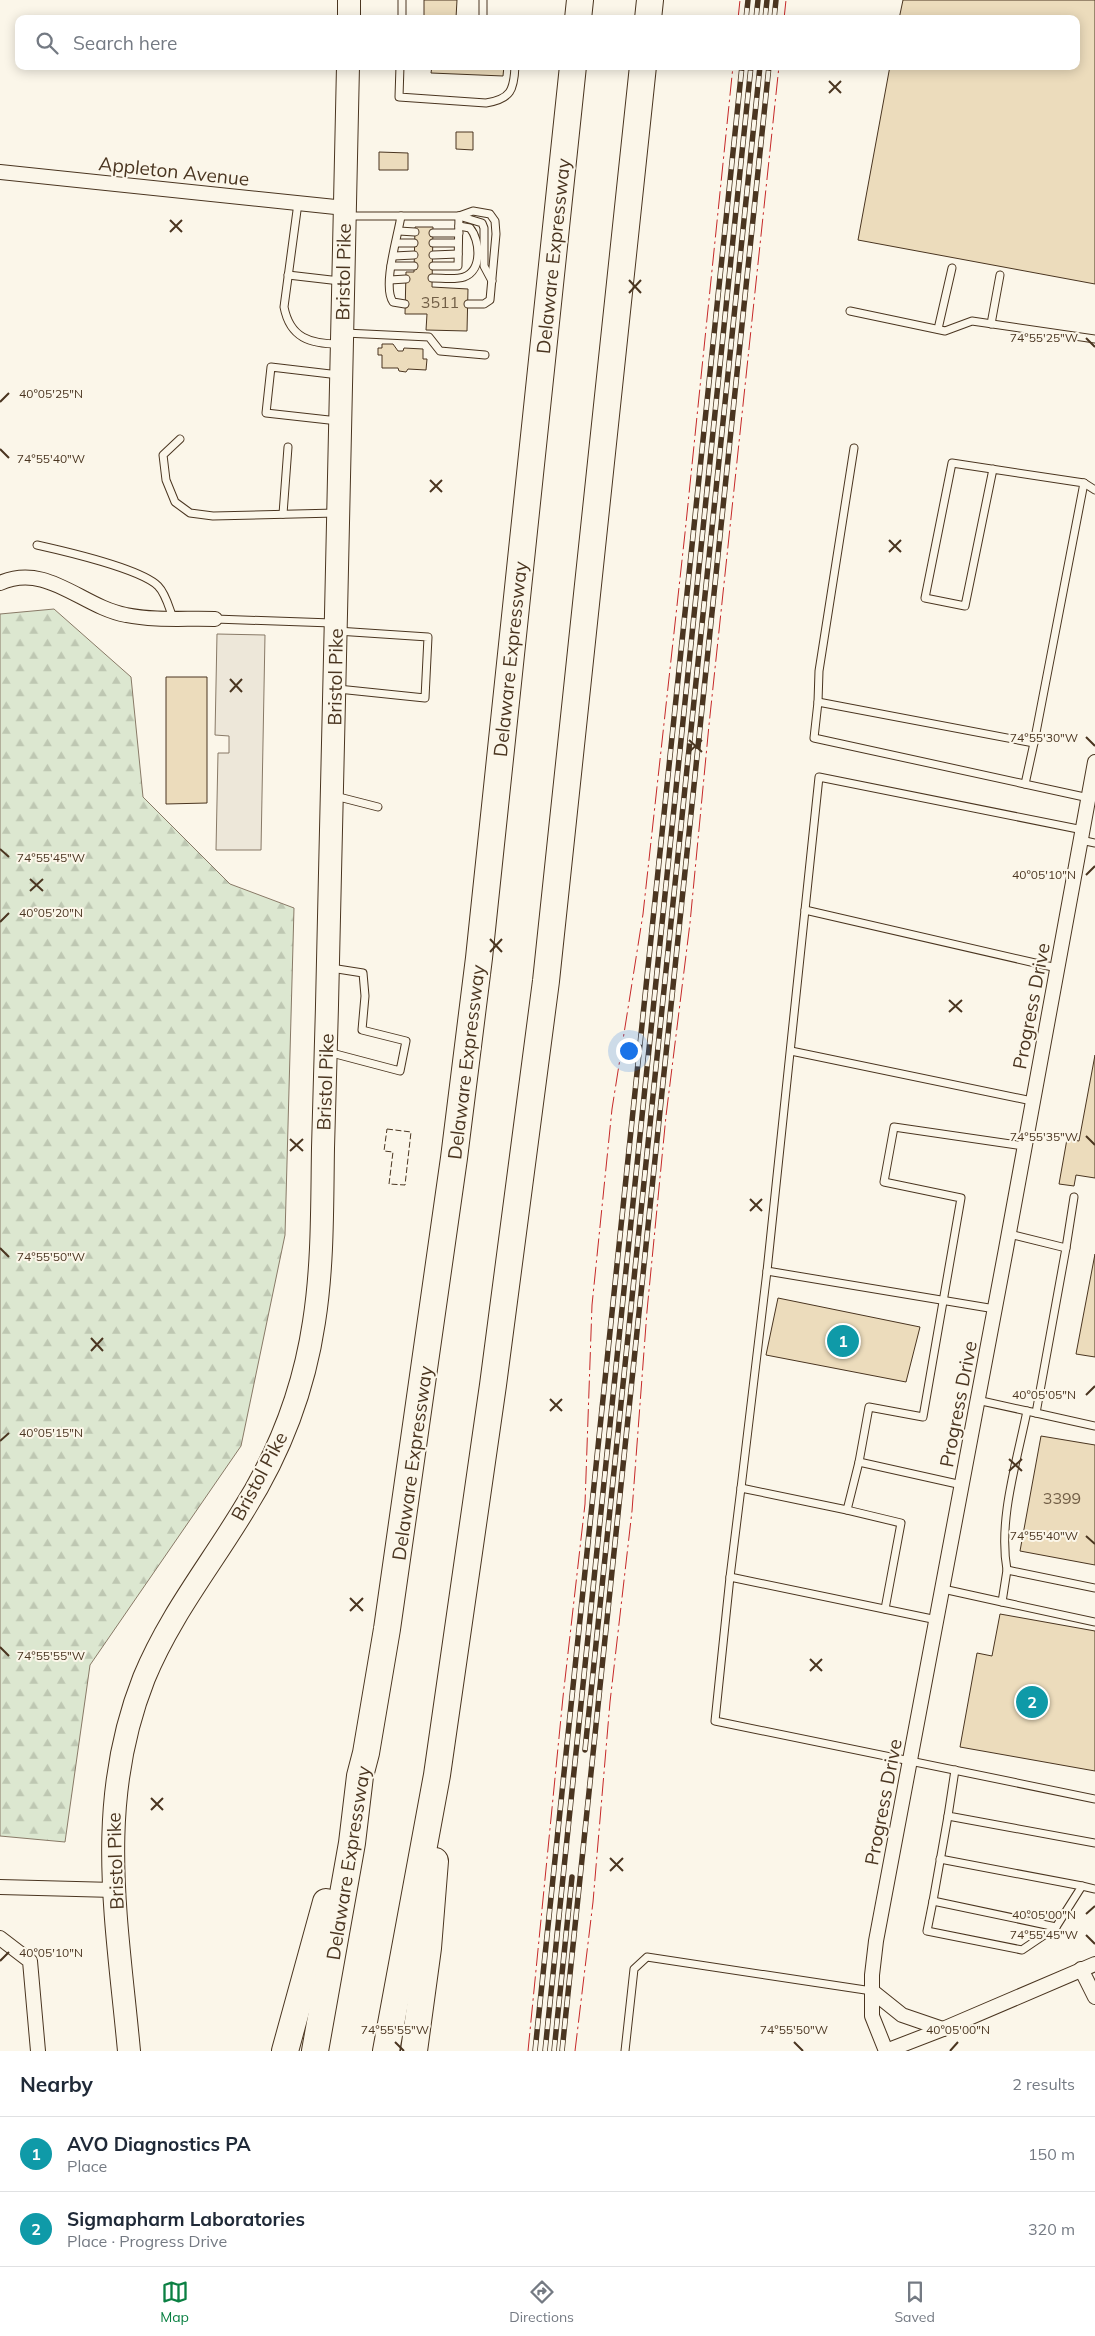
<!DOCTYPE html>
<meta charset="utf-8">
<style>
:root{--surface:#fff;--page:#f2f2f3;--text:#1f2937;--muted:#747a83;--line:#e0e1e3;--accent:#0b8043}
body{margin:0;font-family:Mulish,sans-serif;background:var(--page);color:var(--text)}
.you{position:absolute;left:628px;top:1050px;width:18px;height:18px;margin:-12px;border:4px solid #fff;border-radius:50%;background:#1a73e8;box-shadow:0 0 0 8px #1a73e833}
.badge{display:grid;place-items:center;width:32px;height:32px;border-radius:50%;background:var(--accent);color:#fff;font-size:16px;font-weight:700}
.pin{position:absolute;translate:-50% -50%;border:2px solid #fff;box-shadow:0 1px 5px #0006}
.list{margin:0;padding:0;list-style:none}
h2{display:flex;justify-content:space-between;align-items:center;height:65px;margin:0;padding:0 20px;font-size:21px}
h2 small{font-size:16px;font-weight:400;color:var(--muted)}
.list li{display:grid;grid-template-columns:32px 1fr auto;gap:15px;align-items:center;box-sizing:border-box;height:75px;padding:0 20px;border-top:1px solid var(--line)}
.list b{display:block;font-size:19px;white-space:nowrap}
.list p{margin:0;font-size:16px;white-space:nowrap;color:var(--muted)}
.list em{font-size:16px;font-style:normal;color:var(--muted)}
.icon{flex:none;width:28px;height:28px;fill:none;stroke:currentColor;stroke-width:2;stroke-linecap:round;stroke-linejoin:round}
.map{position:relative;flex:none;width:1095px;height:2051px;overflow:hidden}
.search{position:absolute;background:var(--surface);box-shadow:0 2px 12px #0003;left:15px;right:15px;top:15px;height:55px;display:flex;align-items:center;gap:12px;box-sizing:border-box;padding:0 18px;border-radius:10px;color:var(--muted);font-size:19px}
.sheet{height:215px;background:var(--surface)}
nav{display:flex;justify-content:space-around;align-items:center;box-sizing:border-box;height:70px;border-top:1px solid var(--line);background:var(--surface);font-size:14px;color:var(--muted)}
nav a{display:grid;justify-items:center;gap:2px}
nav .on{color:var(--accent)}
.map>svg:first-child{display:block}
.forest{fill:url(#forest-firs);stroke:#887966}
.parking{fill:#ede7d9;stroke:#887966}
.building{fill:#ecdcbc;stroke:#4a3520}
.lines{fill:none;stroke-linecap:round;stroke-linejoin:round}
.service-casing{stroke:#4a3520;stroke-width:9}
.minor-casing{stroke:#4a3520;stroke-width:16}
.primary-casing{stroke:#4a3520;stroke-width:24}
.motorway-casing{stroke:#4a3520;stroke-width:28}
.service{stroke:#fbf6e9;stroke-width:7}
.minor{stroke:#fbf6e9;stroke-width:14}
.primary{stroke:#fbf6e9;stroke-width:22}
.motorway{stroke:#fbf6e9;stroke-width:26}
.rail-casing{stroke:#4a3520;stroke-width:5.5}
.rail{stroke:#fbf6e9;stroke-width:4;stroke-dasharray:11;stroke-linecap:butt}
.fence{stroke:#4a3520;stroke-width:1;stroke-dasharray:6 2.5;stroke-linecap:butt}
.power{stroke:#c62828;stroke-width:1;stroke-dasharray:18 4 2.5 4;stroke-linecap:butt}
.ticks{fill:none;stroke:#4a3520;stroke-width:2}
.labels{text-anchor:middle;stroke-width:4;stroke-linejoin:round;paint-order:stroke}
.number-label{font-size:16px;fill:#725f47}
.street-label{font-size:19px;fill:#4a3520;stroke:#fbf6e9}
.ticks-label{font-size:12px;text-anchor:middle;fill:#4a3520;stroke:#fbf6e9;stroke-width:4;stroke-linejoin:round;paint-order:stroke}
</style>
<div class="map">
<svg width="1095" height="2051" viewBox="0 0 1095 2051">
<defs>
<pattern id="forest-firs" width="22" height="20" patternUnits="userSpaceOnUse" patternTransform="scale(1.25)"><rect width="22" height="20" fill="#dce7d0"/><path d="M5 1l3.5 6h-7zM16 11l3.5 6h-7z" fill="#bec7b2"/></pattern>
</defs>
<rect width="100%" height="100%" fill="#fbf6e9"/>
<!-- forest -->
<polygon class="forest" points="54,609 131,677 143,797 230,884 294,908 285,1235 241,1446 90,1665 65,1842 0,1836 0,614"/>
<!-- parking -->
<polygon class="parking" points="217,634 265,635 261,850 216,850 218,753 229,753 229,736 215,735"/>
<!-- building -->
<g class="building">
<polygon points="424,0 457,0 456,18 424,17"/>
<polygon points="903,0 1095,0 1095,284 858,240 890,66 1076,66 1076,19 899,19"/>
<polygon points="432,66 504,66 503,76 431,73"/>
<polygon points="456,132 473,132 473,150 456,149"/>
<polygon points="379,152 408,153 408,170 379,170"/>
<polygon points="415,227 433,227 432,287 468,289 467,331 426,330 427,314 405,314 406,272 414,272"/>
<polygon points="382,344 393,344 398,351 403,351 404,348 423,349 423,359 427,359 426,370 408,369 406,372 399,371 398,368 382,368 382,355 378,355 378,348 382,348"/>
<polygon points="166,677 207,677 207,803 166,804"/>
<polygon points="1095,1055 1095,1178 1076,1175 1074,1186 1059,1184 1067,1139 1079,1141"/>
<polygon points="1095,1254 1095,1357 1076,1354"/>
<polygon points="778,1298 920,1327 906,1382 766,1355"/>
<polygon points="1041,1436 1095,1445 1095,1565 1020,1551"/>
<polygon points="1000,1614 1095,1631 1095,1771 960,1747 977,1653 992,1656"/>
</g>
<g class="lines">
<!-- service casing -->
<g class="service-casing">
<g id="service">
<polyline points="483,0 483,19"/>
<polyline points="402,19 402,0"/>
<path d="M400,66L399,97L486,103C511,99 514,90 515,66"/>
<path d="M298,203L284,307C290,338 310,344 339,344"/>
<path d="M347,216H401C398,236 382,286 393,302L405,304"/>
<polyline points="401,216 459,216 482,223 484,228 484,266 492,281"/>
<polyline points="459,216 473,211 490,214 495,221 496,234 490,300 484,304 468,304"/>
<polyline points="399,231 415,232"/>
<polyline points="433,233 459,233"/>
<polyline points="397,243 414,243"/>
<polyline points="433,243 458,243"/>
<polyline points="433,255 458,254"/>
<polyline points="394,256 414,255"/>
<polyline points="391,266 414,266"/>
<polyline points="433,266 458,266 459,216"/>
<polyline points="288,275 340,281"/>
<path d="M432,278C442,278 456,280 464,277C483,270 480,240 470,228L459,226"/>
<polyline points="390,280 406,279"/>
<polyline points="850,311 945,331 972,321 1095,339"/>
<polyline points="991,324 1000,275"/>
<polyline points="938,329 952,268"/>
<polyline points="345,333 429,337 440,351 485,355"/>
<polyline points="338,421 266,413 271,367 339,375"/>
<polyline points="180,439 163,455 166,480 175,502 190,513 213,516 336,513"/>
<polyline points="993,469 965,606 925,598 952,463 1084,483 1034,743 818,702 814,738 1089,798"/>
<polyline points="1084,483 1095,490"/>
<polyline points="283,514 288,447"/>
<path d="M37,545C64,551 141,569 158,586C166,594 169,608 173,618"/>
<polyline points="215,619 332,623"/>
<polyline points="337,631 428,637 425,698 338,689"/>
<polyline points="818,702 819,671 854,448"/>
<polyline points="1025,784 1034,743"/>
<polyline points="335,796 378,807"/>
<polyline points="1081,840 1095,843"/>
<polyline points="805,910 1057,968"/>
<polyline points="791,1051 1032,1101"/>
<polyline points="328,1052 400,1071 406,1041 362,1030 365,996 363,973 331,968"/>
<polyline points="1066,1248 1074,1197"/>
<polyline points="995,1309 767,1271 819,777 1083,830"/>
<polyline points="977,1400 1036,1413 1066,1248 1009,1234"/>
<polyline points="1036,1413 1095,1426"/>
<polyline points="859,1462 847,1510 741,1488 730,1577 937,1620"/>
<polyline points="962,1485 859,1462 869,1407 923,1417 961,1198 884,1182 894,1127 1024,1146"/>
<polyline points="741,1488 767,1271"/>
<polyline points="847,1510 901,1523 885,1609"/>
<path d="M1007,1570C998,1520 1017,1461 1027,1411"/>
<polyline points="730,1577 715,1721 1095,1799"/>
<polyline points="943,1589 1002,1602 1007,1570 1095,1588"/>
<polyline points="1002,1602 1095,1622"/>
<polyline points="955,1770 948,1816 1095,1843"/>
<polyline points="948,1816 933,1901 1056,1927 1082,1886 1095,1889"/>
<polyline points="940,1859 1082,1886"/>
<polyline points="933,1901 927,1931 1022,1950 1056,1927"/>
<polyline points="625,2051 634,1969 647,1957 872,1991"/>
</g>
</g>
<!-- minor casing -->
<g class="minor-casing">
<g id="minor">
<polyline points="0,172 345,208"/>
<path d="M0,583C47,562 82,607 126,615C155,621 186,618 215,619"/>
<polyline points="0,1887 114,1890"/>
<polyline points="0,1938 30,1961 38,2051"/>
<polyline points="1081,1969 1095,1997"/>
<polyline points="872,1991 902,2015 943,2029"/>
<polyline points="886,2051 872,2016 872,1975 876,1941 1006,1249 1095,762"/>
<polyline points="886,2051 943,2029 1095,1964"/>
</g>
</g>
<!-- primary casing -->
<g class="primary-casing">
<g id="primary">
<polyline points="349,19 349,0"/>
<path d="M129,2051C117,1921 94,1804 144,1678C169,1617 209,1567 243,1511C279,1454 304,1389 314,1322C323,1265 322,1206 323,1148C326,1056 328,965 330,873C336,604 343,335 348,66"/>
</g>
</g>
<!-- motorway casing -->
<g class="motorway-casing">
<g id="motorway">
<polyline points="578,19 580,0"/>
<polyline points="648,19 650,0"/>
<polyline points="285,2051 326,1902"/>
<polyline points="315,2051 352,1843 360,1776 366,1753 387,1629 454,1158 479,958 573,66"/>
<polyline points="386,2051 437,1775 493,1385 546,981 643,66"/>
<polyline points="414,2051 428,1948 435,1861"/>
</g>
</g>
<!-- service -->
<use href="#service" class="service"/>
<!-- minor -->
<use href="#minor" class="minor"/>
<!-- primary -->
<use href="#primary" class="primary"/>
<!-- motorway -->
<use href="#motorway" class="motorway"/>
<!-- rail casing -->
<g class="rail-casing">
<g id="rail">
<polyline points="746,19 748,0"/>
<polyline points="756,19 758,0"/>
<polyline points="765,19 767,0"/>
<polyline points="774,19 776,0"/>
<polyline points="585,1750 760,66"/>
<polyline points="535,2051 742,66"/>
<polyline points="545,2051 751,66"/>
<polyline points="554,2051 572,1877"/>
<polyline points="562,2051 769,66"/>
</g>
</g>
<!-- rail -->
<use href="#rail" class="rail"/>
<!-- fence -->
<polygon class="fence" points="387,1129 411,1132 405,1185 389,1184 393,1152 384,1151"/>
<!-- power -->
<g class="power">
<polyline points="738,19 740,0"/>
<polyline points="784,19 786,0"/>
<polyline points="528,2051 563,1697 585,1504 592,1305 612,1109 643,914 685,533 733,66"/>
<polyline points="575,2051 593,1902 610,1702 632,1511 647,1311 666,1116 690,923 709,725 779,66"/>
</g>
</g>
<!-- ticks -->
<path class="ticks" d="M829,81L841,93M829,93L841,81M170,220L182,232M170,232L182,220M629,280L641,293M629,293L641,280M1086,338L1095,347M0,402L9,393M0,449L9,458M430,480L442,492M430,492L442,480M889,540L901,552M889,552L901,540M230,679L242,692M230,692L242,679M1086,737L1095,746M689,740L702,752M689,752L702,740M0,849L9,857M1086,875L1095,866M30,879L43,891M30,891L43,879M0,922L9,913M490,939L502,952M490,952L502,939M949,1000L962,1012M949,1012L962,1000M1086,1136L1095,1145M290,1139L303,1151M290,1151L303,1139M750,1199L762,1211M750,1211L762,1199M0,1248L9,1257M91,1338L103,1351M91,1351L103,1338M1086,1395L1095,1386M550,1399L562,1411M550,1411L562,1399M0,1441L9,1433M1009,1459L1022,1471M1009,1471L1022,1459M1086,1536L1095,1544M350,1598L363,1611M350,1611L363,1598M0,1647L9,1656M810,1659L822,1671M810,1671L822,1659M151,1798L163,1810M151,1810L163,1798M610,1858L623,1871M610,1871L623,1858M1086,1914L1095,1906M1086,1935L1095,1944M0,1961L9,1952M395,2042L404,2051M794,2042L803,2051M950,2051L958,2042"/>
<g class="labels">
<!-- number labels -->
<g class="number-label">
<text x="440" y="308">3511</text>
<text x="1062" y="1504">3399</text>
</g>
<!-- street labels -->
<g class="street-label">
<text transform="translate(174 171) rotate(6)" y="7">Appleton Avenue</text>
<text transform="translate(553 256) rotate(-84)" y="7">Delaware Expressway</text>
<text transform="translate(343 272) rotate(-89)" y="7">Bristol Pike</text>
<text transform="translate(510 659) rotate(-84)" y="7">Delaware Expressway</text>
<text transform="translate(335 677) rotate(-89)" y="7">Bristol Pike</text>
<text transform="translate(1031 1006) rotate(-79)" y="7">Progress Drive</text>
<text transform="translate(466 1062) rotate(-83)" y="7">Delaware Expressway</text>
<text transform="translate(325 1082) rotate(-88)" y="7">Bristol Pike</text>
<text transform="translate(958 1404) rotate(-79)" y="7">Progress Drive</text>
<text transform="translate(412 1463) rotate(-82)" y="7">Delaware Expressway</text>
<text transform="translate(259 1476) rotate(-62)" y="7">Bristol Pike</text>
<text transform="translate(883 1802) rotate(-79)" y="7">Progress Drive</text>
<text transform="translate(115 1861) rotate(-92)" y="7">Bristol Pike</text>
<text transform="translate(348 1863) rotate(-81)" y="7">Delaware Expressway</text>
</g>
</g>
<g class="ticks-label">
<text x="1044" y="342">74°55'25"W</text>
<text x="51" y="398">40°05'25"N</text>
<text x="51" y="463">74°55'40"W</text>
<text x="1044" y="742">74°55'30"W</text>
<text x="51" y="862">74°55'45"W</text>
<text x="1044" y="879">40°05'10"N</text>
<text x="51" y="917">40°05'20"N</text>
<text x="1044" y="1141">74°55'35"W</text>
<text x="51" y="1261">74°55'50"W</text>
<text x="1044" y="1399">40°05'05"N</text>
<text x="51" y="1437">40°05'15"N</text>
<text x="1044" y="1540">74°55'40"W</text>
<text x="51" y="1660">74°55'55"W</text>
<text x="1044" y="1919">40°05'00"N</text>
<text x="1044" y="1939">74°55'45"W</text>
<text x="51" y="1957">40°05'10"N</text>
<text x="395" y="2034">74°55'55"W</text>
<text x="794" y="2034">74°55'50"W</text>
<text x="958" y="2034">40°05'00"N</text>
</g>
</svg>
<div class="you"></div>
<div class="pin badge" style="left:843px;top:1341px;background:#0f9aa8">1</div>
<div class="pin badge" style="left:1032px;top:1702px;background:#0f9aa8">2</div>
<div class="search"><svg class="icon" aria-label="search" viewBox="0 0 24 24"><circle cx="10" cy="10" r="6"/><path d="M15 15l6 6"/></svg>Search here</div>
</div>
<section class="sheet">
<h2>Nearby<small>2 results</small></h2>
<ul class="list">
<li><span class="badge" style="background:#0f9aa8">1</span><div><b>AVO Diagnostics PA</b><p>Place</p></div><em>150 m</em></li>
<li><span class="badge" style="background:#0f9aa8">2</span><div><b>Sigmapharm Laboratories</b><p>Place · Progress Drive</p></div><em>320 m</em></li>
</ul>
</section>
<nav>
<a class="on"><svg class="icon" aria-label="map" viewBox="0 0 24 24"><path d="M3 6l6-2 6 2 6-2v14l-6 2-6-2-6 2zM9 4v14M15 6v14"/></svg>Map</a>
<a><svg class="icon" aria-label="directions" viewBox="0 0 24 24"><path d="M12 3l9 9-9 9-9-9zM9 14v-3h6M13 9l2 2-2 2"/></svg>Directions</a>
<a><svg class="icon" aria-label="saved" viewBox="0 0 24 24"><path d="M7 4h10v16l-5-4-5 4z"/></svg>Saved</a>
</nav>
